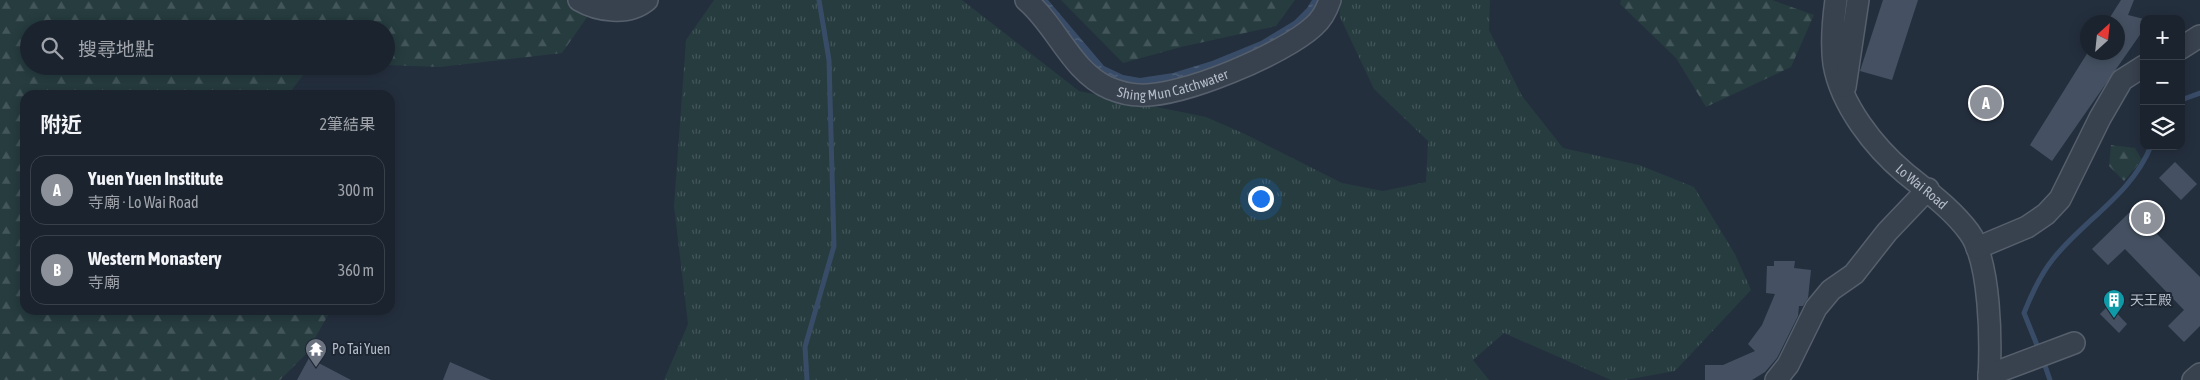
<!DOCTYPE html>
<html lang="zh-TW">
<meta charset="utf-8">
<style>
:root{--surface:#1b232e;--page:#282f3a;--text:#f1f3f6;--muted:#a0a4aa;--line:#39404a;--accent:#8c9099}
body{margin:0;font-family:"Asap Condensed","Noto Sans TC",sans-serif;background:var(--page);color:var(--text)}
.controls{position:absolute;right:15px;top:15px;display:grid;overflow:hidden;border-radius:10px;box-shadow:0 2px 12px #0003}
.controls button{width:45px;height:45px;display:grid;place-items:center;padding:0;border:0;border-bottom:1px solid var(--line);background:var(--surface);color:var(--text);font:25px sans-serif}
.compass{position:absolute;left:2080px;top:15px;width:45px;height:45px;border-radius:50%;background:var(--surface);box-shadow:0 2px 12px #0003;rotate:27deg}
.you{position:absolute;left:1260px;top:198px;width:18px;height:18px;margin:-12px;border:4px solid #fff;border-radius:50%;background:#1a73e8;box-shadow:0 0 0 8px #1a73e833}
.badge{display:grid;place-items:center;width:32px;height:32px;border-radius:50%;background:var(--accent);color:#fff;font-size:16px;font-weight:700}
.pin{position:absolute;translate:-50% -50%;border:2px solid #fff;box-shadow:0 1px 5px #0006}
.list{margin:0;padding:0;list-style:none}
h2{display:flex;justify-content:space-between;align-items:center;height:65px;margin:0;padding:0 20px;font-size:21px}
h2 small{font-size:16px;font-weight:400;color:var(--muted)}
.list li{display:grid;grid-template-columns:32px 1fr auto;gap:15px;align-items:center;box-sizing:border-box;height:70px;margin:0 10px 10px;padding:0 10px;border:1px solid var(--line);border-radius:15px}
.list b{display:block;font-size:19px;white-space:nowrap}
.list p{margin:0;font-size:16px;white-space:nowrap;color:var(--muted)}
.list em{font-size:16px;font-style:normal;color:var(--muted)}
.icon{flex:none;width:28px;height:28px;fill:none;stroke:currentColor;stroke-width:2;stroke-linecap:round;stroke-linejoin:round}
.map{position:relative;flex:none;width:2200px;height:380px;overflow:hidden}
.search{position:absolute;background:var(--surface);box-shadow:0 2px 12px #0003;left:20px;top:20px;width:375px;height:55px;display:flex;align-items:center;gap:12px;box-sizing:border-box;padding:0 18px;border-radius:28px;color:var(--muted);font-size:19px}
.panel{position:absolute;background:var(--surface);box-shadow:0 2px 12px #0003;left:20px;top:90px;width:375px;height:225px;border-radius:15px}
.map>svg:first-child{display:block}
.grass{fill:url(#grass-tufts)}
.forest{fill:url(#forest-firs)}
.water{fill:url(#water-ripples)}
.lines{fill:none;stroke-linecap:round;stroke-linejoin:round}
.stream{stroke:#394c67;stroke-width:5}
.building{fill:#455162}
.minor-casing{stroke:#565f6c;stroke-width:24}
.minor{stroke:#38414e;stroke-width:21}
.labels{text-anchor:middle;stroke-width:4;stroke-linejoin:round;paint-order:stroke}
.street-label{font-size:14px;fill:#b4bcc9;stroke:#1d2633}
.poi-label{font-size:14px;fill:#b4bcc9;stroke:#1d2633;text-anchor:start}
</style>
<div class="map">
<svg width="2200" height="380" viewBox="0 0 2200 380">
<defs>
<pattern id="grass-tufts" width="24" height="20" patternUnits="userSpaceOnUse" patternTransform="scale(1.25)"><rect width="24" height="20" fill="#263c3f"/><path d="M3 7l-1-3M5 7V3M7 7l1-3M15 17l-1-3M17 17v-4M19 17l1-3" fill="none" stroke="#435659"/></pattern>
<pattern id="forest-firs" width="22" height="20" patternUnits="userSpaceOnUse" patternTransform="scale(1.25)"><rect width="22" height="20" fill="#263c3f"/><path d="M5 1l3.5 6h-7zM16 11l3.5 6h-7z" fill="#435659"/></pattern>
<pattern id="water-ripples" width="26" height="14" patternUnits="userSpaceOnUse" patternTransform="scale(1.25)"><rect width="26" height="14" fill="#394c67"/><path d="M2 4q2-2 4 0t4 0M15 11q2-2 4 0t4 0" fill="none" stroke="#53647b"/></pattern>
</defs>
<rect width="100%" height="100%" fill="#242f3e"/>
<!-- grass -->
<polygon class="grass" points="714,0 962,0 1079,91 1206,117 1245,134 1342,183 1383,191 1426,182 1428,141 1374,89 1340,17 1339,0 1490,0 1489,30 1522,96 1563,148 1639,165 1694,187 1735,254 1751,290 1675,371 1625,380 1611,380 1504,333 1473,360 1489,380 664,380 688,324 674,206 686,40"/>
<!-- forest -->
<g class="forest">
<polygon points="0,0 569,0 590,13 562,53 440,67 386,65 386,29 29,29 29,66 341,66 307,70 288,95 25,95 25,310 331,310 306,354 280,380 0,380"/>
<polygon points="1061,0 1295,0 1276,26 1181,47 1123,63"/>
<polygon points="1621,0 1772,0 1814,15 1791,67 1706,107 1676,58 1620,4"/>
<polygon points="2111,145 2135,148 2142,160 2124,181 2109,166"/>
</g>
<!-- water -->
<polygon class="water" points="1032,0 1048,0 1104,66 1123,75 1140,78 1173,73 1212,61 1261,41 1294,21 1307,8 1312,0 1326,0 1289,39 1156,89 1102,79"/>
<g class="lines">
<!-- stream -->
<g class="stream">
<polyline points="2181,100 2200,93"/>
<path d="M2039,350L2024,313C2032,293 2040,275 2053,259C2085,219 2131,195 2151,146"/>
<polyline points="2043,360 2050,380"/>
<polyline points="807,380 805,347 834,246 829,60 819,0"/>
</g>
</g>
<!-- building -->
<g class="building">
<polygon points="1883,0 1918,0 1892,80 1860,71"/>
<polygon points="2121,0 2134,0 2128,15 2144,19 2144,29 2052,161 2030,145 2088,52 2118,52 2118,22 2107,22"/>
<polygon points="2175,162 2197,184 2181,200 2159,178"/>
<polygon points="2136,206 2153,222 2149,226 2200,277 2200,326 2184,342 2168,326 2184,310 2125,249 2108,265 2092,249"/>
<polygon points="1774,261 1795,261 1794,268 1811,270 1808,298 1803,306 1799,306 1798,316 1777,358 1765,372 1752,380 1705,380 1705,365 1723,365 1755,351 1748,344 1762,325 1775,294 1766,293 1767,266 1774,266"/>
<polygon points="2109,305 2127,324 2119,333 2100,314"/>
<polygon points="309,358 351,380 297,380"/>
<polygon points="450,362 491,380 443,380"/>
</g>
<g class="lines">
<!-- minor casing -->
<g class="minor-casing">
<g id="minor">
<path d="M579,0C598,11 628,16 647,0"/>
<path id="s1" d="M1026,0C1057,26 1071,71 1109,88C1119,92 1129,95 1139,95C1180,98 1284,54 1314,26C1322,19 1327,9 1330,0"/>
<path id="s2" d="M1836,0C1833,22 1831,42 1834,64C1841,105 1874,147 1905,173C1927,191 1952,209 1969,232C1991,262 1991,343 1989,380"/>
<polyline points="2181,48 2200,36"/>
<polyline points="1845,87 1858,0"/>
<polyline points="1977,248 2027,227 2046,214 2060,199 2100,118 2122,80 2144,66"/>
<polyline points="1989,375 2074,343"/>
<polyline points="1776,380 1788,365 1816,308 1831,290 1854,274 1887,232 1928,189"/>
<polyline points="2193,380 2200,374"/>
</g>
</g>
<!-- minor -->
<use href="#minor" class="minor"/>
</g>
<!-- icons -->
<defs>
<g id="building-pin" transform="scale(1.125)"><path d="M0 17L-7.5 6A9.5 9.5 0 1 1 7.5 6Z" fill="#0f9aa8" stroke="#1d2633"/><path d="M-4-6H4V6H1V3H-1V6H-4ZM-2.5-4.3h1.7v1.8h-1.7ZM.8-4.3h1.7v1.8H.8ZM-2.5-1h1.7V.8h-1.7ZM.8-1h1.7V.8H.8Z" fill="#fff"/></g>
<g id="temple-pin" transform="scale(1.125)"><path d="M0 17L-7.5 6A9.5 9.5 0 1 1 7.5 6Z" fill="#6b7280" stroke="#1d2633"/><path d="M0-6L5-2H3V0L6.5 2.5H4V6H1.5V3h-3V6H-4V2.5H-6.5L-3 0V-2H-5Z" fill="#fff"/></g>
</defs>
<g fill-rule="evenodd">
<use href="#building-pin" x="2114" y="300"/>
<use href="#temple-pin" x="316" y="349"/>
</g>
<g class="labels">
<!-- street labels -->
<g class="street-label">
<text dy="5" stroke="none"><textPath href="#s1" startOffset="188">Shing Mun Catchwater</textPath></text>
<text dy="5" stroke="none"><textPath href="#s2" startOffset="218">Lo Wai Road</textPath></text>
</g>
<!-- poi labels -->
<g class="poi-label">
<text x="2130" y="305">天王殿</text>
<text x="332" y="354">Po Tai Yuen</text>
</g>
</g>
</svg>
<div class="controls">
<button>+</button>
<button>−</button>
<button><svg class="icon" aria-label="layers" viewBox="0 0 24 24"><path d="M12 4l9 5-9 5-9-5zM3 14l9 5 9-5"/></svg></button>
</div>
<svg class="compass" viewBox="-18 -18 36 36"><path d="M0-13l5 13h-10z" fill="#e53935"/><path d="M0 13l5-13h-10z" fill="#a0a4aa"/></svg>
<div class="you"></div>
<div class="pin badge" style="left:1986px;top:103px">A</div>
<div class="pin badge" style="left:2147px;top:218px">B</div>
<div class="search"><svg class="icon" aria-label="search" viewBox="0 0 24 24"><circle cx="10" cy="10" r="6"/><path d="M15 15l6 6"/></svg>搜尋地點</div>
<section class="panel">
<h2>附近<small>2筆結果</small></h2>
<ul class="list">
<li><span class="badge">A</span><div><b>Yuen Yuen Institute</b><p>寺廟 · Lo Wai Road</p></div><em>300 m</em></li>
<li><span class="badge">B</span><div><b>Western Monastery</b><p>寺廟</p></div><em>360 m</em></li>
</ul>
</section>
</div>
